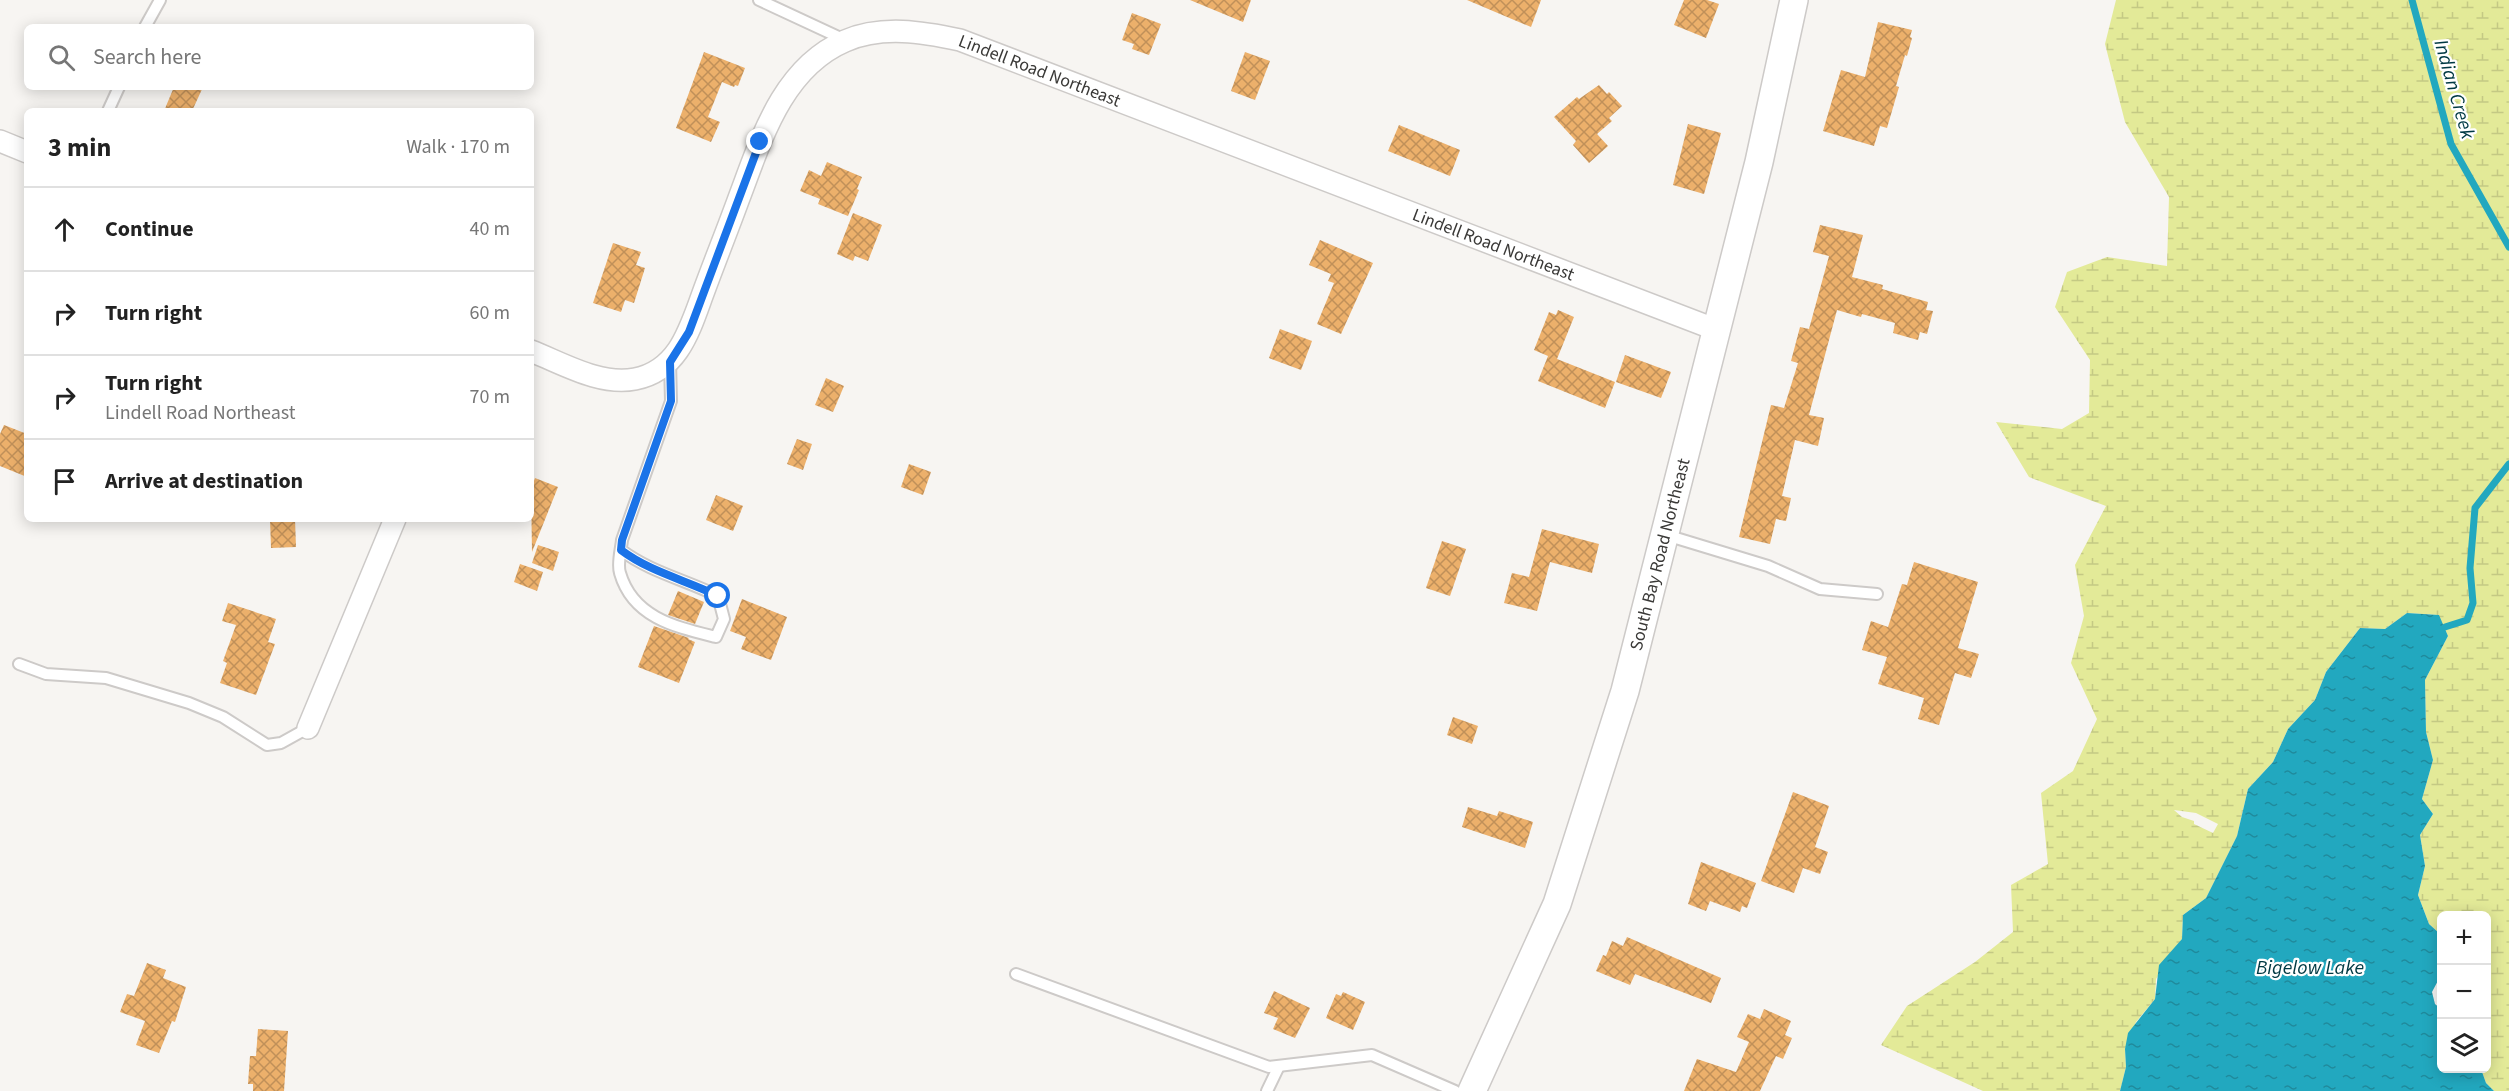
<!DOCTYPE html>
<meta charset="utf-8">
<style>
:root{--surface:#fff;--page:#f6f6f6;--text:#222;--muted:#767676;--line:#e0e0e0}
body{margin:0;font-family:"Source Sans 3",sans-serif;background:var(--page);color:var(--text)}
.controls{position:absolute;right:18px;bottom:18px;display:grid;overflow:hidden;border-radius:9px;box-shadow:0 3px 15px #0003}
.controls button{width:54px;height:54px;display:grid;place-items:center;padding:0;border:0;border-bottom:2px solid var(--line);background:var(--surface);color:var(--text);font:30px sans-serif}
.stop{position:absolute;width:18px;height:18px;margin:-14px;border:4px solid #1a73e8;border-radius:50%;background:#fff}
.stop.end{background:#1a73e8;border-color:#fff;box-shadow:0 2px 6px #0008}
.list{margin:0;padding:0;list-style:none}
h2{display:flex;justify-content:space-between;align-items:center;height:78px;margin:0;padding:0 24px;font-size:26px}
h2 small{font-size:20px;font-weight:400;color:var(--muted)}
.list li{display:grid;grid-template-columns:39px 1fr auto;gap:18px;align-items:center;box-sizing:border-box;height:84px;padding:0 24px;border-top:2px solid var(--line)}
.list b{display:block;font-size:22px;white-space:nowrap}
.list p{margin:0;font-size:20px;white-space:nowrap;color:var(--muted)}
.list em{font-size:20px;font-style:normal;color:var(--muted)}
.icon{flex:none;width:33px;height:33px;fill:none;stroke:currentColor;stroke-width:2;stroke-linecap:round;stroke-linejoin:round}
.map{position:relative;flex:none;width:2509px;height:1091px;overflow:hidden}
.search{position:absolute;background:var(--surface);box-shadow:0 3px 15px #0003;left:24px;top:24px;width:510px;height:66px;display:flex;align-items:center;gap:15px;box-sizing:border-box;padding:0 21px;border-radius:9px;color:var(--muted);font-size:22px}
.panel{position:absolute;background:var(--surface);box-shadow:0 3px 15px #0003;left:24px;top:108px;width:510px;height:414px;border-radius:9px}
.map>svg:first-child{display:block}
.wetland{fill:url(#wetland-marsh);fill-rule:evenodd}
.water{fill:url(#water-ripples)}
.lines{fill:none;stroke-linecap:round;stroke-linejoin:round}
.stream{stroke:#22a8bf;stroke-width:7}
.building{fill:url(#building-cross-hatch)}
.service-casing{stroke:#cdcac8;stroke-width:14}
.minor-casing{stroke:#cdcac8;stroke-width:24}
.tertiary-casing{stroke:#cdcac8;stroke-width:30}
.service{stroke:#fff;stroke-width:10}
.minor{stroke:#fff;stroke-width:21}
.tertiary{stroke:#fff;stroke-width:27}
.route{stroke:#1a73e8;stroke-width:8}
.labels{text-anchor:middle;stroke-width:4.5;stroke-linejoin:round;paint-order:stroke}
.street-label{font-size:18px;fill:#3a3937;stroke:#fff}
.water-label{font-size:20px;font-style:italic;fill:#003943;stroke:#fff}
</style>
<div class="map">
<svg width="2509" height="1091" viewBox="0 0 2509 1091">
<defs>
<pattern id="wetland-marsh" width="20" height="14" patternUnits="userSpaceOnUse" patternTransform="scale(1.5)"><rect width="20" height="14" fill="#e3ea98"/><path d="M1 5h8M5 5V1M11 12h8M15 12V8" fill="none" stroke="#c4c984"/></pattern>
<pattern id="water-ripples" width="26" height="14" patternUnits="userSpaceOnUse" patternTransform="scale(1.5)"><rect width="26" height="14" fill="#22a8bf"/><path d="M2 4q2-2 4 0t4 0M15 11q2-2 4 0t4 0" fill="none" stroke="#1f8a9c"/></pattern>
<pattern id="building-cross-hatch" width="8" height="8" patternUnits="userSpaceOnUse" patternTransform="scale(1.5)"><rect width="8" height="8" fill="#ecb06b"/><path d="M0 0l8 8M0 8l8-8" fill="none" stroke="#c09059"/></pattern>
</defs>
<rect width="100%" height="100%" fill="#f7f5f2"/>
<!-- wetland -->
<path class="wetland" d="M2116,0H2509V1091H2494L2486,1083L2481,1069L2486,1068L2487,1051L2489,1044L2486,1043V916H2442L2441,933H2439L2429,924L2418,895L2425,866L2420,835L2433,814L2422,799L2433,760L2426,732L2425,680L2448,636L2438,615L2407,613L2385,629L2360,628L2326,672L2315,700L2288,729L2273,762L2248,789L2237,836L2206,898L2183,915L2182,939L2156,979L2155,999L2136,1022L2125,1049L2126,1067L2120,1091H1983L1881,1045L1907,1006L1975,962L2013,932L2011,885L2048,864L2041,793L2073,771L2097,719L2071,663L2084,616L2075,565L2106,506L2029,477L1996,422L2062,429L2089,413L2090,360L2055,307L2067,272L2107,257L2167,266L2169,197L2125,122L2105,44ZM2174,810L2196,813L2218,824L2213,833L2194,824V821L2182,817Z"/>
<!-- water -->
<polygon class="water" points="2407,613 2439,615 2448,636 2425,680 2426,732 2433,760 2422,799 2433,814 2420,835 2425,866 2418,895 2429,924 2439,933 2441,933 2441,975 2432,992 2435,1004 2441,1009 2442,1068 2481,1069 2486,1083 2494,1091 2120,1091 2126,1067 2125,1049 2128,1033 2155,999 2159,965 2182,939 2183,915 2206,898 2237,836 2248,789 2273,762 2288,729 2315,700 2326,672 2360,628 2385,629"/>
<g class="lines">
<!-- stream -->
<g class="stream">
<polyline points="2412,0 2451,144 2509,247"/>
<polyline points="2445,627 2467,620 2473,603 2470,568 2475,508 2509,464"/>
</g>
</g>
<!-- building -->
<g class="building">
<polygon points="1190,0 1251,0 1243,22"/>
<polygon points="1467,0 1541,0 1531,27"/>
<polygon points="1684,0 1707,0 1719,4 1706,38 1674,25"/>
<polygon points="1132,13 1161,24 1149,55 1132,49 1134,44 1122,40"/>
<polygon points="1878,22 1912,30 1910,37 1912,38 1907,56 1905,55 1896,86 1899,87 1887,128 1880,126 1874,146 1823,131 1841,70 1865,77"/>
<polygon points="704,52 745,68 738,86 735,85 734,87 722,82 708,117 720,122 711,142 676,128"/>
<polygon points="1245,52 1270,61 1255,100 1231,91"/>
<polygon points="1599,85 1607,94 1609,92 1622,106 1609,118 1612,121 1597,134 1608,146 1589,163 1573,145 1576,141 1554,117 1577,97 1579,99"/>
<polygon points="174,87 203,87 192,111 164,111"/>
<polygon points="1688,124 1721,133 1704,194 1673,185"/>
<polygon points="1399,125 1460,150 1450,176 1388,151"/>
<polygon points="827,162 862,177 857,189 859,190 848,216 818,204 820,199 800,191 809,170 821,176"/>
<polygon points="853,213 882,225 868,261 855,256 853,261 837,254"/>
<polygon points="1820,225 1863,235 1852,277 1883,285 1882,289 1928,302 1926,310 1933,311 1927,334 1920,332 1918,340 1893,333 1895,323 1862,314 1861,317 1837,310 1809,415 1824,418 1818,446 1795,440 1782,496 1791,498 1786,521 1776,519 1770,544 1739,537 1771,405 1784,408 1798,363 1791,361 1800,327 1809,329 1829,256 1813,252"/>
<polygon points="1320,240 1373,263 1341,334 1317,324 1334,283 1328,281 1331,274 1309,265"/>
<polygon points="613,243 641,252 636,265 645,268 634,303 625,300 621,312 593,303"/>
<polygon points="1558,310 1574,317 1557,359 1615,382 1605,408 1538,381 1548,356 1534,350 1549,312 1556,315"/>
<polygon points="1280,329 1312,341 1301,370 1269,358"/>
<polygon points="1625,355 1671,372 1661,398 1616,382"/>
<polygon points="826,378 844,386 833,412 815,405"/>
<polygon points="4,425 27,434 27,477 0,466 0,434"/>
<polygon points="797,439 812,444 803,470 787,464"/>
<polygon points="909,464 931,472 923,495 901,487"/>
<polygon points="535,478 558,487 532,552 531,489"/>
<polygon points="716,495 743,506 733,531 706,520"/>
<polygon points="270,519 295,519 296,547 271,548"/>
<polygon points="1542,529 1599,544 1592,573 1550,562 1537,611 1504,603 1512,573 1529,577"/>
<polygon points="1442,541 1466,549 1450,596 1426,588"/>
<polygon points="538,545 559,552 553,571 532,563"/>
<polygon points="1914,562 1978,582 1958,648 1979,654 1971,678 1955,673 1939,725 1918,719 1924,698 1878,684 1887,657 1862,650 1871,621 1888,627 1902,584 1907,585"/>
<polygon points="520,564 543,572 537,591 514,582"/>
<polygon points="678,591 704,602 695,624 668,615"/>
<polygon points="742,599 787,617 771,660 741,649 746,637 730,631"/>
<polygon points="228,603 276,619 268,642 275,644 256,695 220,683 227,663 223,661 236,625 222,621"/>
<polygon points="654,626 689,638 688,639 695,642 679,683 638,667"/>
<polygon points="1453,717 1478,726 1472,744 1447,735"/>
<polygon points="1793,792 1829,806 1815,847 1828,852 1820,874 1803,868 1794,893 1761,881"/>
<polygon points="1468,807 1497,816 1499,811 1533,822 1525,848 1462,827"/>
<polygon points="1701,862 1756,883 1747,908 1742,906 1740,912 1710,901 1706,911 1688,904"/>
<polygon points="1627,937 1721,978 1711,1003 1635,974 1630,985 1596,971 1603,955 1606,956 1612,941 1623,946"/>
<polygon points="147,963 166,970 163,978 186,987 175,1022 172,1021 159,1053 136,1045 145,1021 120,1012 127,994 134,996"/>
<polygon points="1274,991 1310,1008 1295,1038 1273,1029 1278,1018 1264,1013"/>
<polygon points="1343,992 1365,1002 1353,1030 1326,1018 1336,994 1341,996"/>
<polygon points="1764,1009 1791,1021 1785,1035 1792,1038 1783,1059 1776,1056 1760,1091 1684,1091 1697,1059 1736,1072 1749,1042 1737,1037 1748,1014 1760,1019"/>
<polygon points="258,1029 288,1031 284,1091 253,1091 253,1084 248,1084 250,1056 256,1056"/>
</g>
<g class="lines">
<!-- service casing -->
<g class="service-casing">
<g id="service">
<polyline points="759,0 845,40"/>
<polyline points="145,27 160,0"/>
<polyline points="108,111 119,87"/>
<polyline points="1666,535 1768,566 1820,589 1877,594"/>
<path d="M621,550C650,572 686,580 718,596L724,619L716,637C676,627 633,618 620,573C617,564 621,550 622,540L671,401L670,362"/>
<polyline points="19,664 46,674 106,678 189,703 223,717 267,745 281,743 308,728"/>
<polyline points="1016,974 1269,1067 1372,1055 1455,1091"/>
<polyline points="1267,1091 1279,1066"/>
</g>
</g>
<!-- minor casing -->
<g class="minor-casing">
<g id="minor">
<polyline points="0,141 27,152"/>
<path id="s1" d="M531,351C562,363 600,386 635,379C677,371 689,332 702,296C714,263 727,231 739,198C761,140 782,68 845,41C882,25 923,32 960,40L1717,330"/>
<polyline points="308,728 395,519"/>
</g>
</g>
<!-- tertiary casing -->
<g class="tertiary-casing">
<g id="tertiary">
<path id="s2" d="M1472,1091L1557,904L1625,691L1759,162L1794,0"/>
</g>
</g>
<!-- service -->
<use href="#service" class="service"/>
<!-- minor -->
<use href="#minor" class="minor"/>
<!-- tertiary -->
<use href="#tertiary" class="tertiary"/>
</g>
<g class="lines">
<!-- route -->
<path class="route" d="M718,596C686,580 650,572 621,550L622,540L671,401L670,362L689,332L760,142"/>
</g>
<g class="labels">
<!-- street labels -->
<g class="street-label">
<text dy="6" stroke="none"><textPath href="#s1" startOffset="724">Lindell Road Northeast</textPath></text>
<text dy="6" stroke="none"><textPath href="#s1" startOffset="1210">Lindell Road Northeast</textPath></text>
<text dy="6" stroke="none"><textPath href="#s2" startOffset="570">South Bay Road Northeast</textPath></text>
</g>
<!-- water labels -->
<g class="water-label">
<text transform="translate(2455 89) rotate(74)" y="7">Indian Creek</text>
<text x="2310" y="974">Bigelow Lake</text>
</g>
</g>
</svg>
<div class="controls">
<button>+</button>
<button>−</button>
<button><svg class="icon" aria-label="layers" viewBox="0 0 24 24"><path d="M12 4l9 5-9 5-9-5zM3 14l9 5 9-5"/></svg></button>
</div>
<div class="stop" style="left:718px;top:596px"></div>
<div class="stop end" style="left:760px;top:142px"></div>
<div class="search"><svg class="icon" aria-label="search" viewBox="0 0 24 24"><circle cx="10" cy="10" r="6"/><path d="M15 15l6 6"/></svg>Search here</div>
<section class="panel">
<h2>3 min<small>Walk · 170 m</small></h2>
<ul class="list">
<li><svg class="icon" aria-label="ahead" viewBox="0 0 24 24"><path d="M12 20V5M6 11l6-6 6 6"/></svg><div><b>Continue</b></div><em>40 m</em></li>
<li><svg class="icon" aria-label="right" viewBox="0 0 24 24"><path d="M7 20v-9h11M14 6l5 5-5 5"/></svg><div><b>Turn right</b></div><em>60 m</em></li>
<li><svg class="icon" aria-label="right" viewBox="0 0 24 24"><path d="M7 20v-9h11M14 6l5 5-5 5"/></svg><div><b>Turn right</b><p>Lindell Road Northeast</p></div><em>70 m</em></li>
<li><svg class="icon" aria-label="arrive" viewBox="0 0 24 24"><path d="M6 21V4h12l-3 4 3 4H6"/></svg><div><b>Arrive at destination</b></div></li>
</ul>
</section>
</div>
